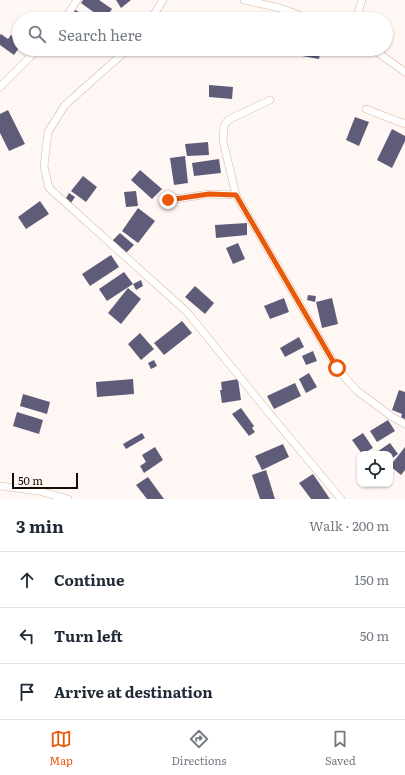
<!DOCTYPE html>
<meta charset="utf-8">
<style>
:root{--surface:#fff;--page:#f2f2f3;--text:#1f2937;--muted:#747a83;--line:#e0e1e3;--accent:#ea580c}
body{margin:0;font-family:Literata,serif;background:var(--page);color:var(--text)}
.controls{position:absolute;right:12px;bottom:12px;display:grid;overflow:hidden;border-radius:8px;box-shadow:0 1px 3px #0004}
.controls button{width:36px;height:36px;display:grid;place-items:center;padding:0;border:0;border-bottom:1px solid var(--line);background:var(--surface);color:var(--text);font:20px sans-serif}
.scale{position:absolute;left:12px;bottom:10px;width:66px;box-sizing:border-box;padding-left:4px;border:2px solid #160b05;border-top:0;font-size:11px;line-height:14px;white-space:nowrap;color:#160b05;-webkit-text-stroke:3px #fef7f3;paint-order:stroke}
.stop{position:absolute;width:12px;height:12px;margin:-9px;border:3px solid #ea580c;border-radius:50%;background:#fff}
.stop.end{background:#ea580c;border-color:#fff;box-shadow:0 1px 4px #0008}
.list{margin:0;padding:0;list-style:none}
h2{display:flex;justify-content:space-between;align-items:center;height:52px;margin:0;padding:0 16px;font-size:17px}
h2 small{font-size:13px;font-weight:400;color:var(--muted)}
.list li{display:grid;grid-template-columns:26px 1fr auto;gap:12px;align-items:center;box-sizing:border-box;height:56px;padding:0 16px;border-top:1px solid var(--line)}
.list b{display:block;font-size:15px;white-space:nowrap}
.list em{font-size:13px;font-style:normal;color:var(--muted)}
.icon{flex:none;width:22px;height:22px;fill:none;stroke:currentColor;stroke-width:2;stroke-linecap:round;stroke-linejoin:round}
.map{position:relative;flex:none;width:405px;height:499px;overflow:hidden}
.search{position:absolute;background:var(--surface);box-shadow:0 1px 3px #0004;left:12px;right:12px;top:12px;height:44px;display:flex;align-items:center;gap:10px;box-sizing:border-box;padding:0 14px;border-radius:22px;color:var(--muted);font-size:15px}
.sheet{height:220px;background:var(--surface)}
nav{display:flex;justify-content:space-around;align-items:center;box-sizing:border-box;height:56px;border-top:1px solid var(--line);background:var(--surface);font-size:11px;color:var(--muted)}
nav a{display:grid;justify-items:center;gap:2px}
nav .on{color:var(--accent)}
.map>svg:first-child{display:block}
.building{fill:#5f5c7a}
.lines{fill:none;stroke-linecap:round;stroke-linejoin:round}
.street-casing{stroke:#d9b6a3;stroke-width:8}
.street{stroke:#fff;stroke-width:7}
.route{stroke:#ea580c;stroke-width:5}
</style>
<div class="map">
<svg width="405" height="499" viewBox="0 0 405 499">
<rect width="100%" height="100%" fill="#fef7f3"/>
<!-- building -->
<g class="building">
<polygon points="83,0 99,0 112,9 105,19 103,19 81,3"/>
<polygon points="116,0 131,0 121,8"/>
<polygon points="74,9 90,19 67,19"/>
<polygon points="1,34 8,39 11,35 18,41 17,43 19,44 19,48 14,55 0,45 0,35"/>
<polygon points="304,49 321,49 319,59 302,56"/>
<polygon points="209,85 233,87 232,99 209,97"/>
<polygon points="8,110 25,144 9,151 0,133 0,114"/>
<polygon points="355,117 369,122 359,146 346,140"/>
<polygon points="392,129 405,136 405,141 392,168 377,160"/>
<polygon points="208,142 209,155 187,156 185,144"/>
<polygon points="185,156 188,183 174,185 170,158"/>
<polygon points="219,159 221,173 194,176 192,163"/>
<polygon points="140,170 162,189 152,199 131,180"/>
<polygon points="83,176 97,187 86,202 71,191"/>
<polygon points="136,191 138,206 126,207 124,192"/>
<polygon points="69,193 75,197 71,203 65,200"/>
<polygon points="40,201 49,214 26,229 18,217"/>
<polygon points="138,208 155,221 138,243 122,231"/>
<polygon points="247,223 247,235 216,238 215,225"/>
<polygon points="120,233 134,245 126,253 112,241"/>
<polygon points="238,243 245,259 233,264 226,248"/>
<polygon points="111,255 119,267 90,286 82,274"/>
<polygon points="124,272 133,284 107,301 99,289"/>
<polygon points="141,280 143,286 136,290 133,284"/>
<polygon points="195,286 214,303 205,314 185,297"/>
<polygon points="128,288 141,299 121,324 108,313"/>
<polygon points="308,295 316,296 315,302 307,300"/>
<polygon points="284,298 289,312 270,319 264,306"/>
<polygon points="332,298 338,324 322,328 316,302"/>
<polygon points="182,321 192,333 164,355 154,343"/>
<polygon points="140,333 154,349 141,360 128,344"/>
<polygon points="299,337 304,347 285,357 280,348"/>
<polygon points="313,351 317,361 306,365 302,356"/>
<polygon points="154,360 157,366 151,369 148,363"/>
<polygon points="309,373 317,387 306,393 299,379"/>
<polygon points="133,379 134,394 97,397 96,382"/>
<polygon points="238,379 241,400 222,403 220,390 222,390 221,382"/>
<polygon points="295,383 301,396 274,409 267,396"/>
<polygon points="399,390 405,392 405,419 401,418 402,414 392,410"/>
<polygon points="23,394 50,402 47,414 20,406"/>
<polygon points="241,408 254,426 252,428 255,432 249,436 232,414"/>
<polygon points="17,412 43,420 39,434 13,426"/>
<polygon points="388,420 395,431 377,442 370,431"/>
<polygon points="142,433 145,438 126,449 123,444"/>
<polygon points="363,433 373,448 362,454 352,440"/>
<polygon points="390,443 398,454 390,460 390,454 374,454"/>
<polygon points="283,444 289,457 262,470 255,456"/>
<polygon points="155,447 163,460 144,473 140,466 146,462 142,455"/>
<polygon points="405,447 405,470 401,475 390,466"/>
<polygon points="266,470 275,499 260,499 252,475"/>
<polygon points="313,474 330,499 311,499 299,483"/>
<polygon points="148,477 164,499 147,499 136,485"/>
</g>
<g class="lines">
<!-- street casing -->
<g class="street-casing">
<g id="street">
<polyline points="244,0 280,8 310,19"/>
<polyline points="65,19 77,0"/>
<polyline points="151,19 163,0"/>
<polyline points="356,19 362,0"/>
<polyline points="128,49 65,105 48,132 44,166 49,188 187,312 269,413 341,499"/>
<polyline points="373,49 405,72"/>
<polyline points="0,87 38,49"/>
<polyline points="270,100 228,120 224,126 223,141 236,195 337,368 356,390 391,416 405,424"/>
<polyline points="366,109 405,124"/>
<polyline points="168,200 209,194 236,195"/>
<polyline points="0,486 39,491 68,499"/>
</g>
</g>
<!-- street -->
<use href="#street" class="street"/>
</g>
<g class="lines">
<!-- route -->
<polyline class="route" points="168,200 209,194 236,195 337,368"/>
</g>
</svg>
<div class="controls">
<button><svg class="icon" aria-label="locate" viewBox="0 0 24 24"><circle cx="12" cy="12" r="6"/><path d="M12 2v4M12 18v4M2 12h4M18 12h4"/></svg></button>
</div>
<div class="scale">50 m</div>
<div class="stop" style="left:337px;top:368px"></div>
<div class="stop end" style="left:168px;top:200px"></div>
<div class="search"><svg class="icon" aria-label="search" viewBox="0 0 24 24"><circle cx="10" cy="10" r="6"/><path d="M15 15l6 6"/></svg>Search here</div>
</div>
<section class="sheet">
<h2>3 min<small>Walk · 200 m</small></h2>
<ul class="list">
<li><svg class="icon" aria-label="ahead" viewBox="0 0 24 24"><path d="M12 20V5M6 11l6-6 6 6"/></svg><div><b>Continue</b></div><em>150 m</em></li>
<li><svg class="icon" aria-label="left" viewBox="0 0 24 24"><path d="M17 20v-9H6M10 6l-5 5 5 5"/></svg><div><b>Turn left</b></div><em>50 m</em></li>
<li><svg class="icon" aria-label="arrive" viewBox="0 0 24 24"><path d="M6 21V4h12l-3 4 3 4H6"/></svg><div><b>Arrive at destination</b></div></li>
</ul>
</section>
<nav>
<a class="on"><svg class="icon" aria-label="map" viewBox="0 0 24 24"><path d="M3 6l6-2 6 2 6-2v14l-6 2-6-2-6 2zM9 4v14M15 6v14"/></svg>Map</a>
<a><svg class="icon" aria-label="directions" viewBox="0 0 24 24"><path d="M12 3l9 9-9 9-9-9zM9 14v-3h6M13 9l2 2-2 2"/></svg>Directions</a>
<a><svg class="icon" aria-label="saved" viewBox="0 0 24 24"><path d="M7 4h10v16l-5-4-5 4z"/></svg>Saved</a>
</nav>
